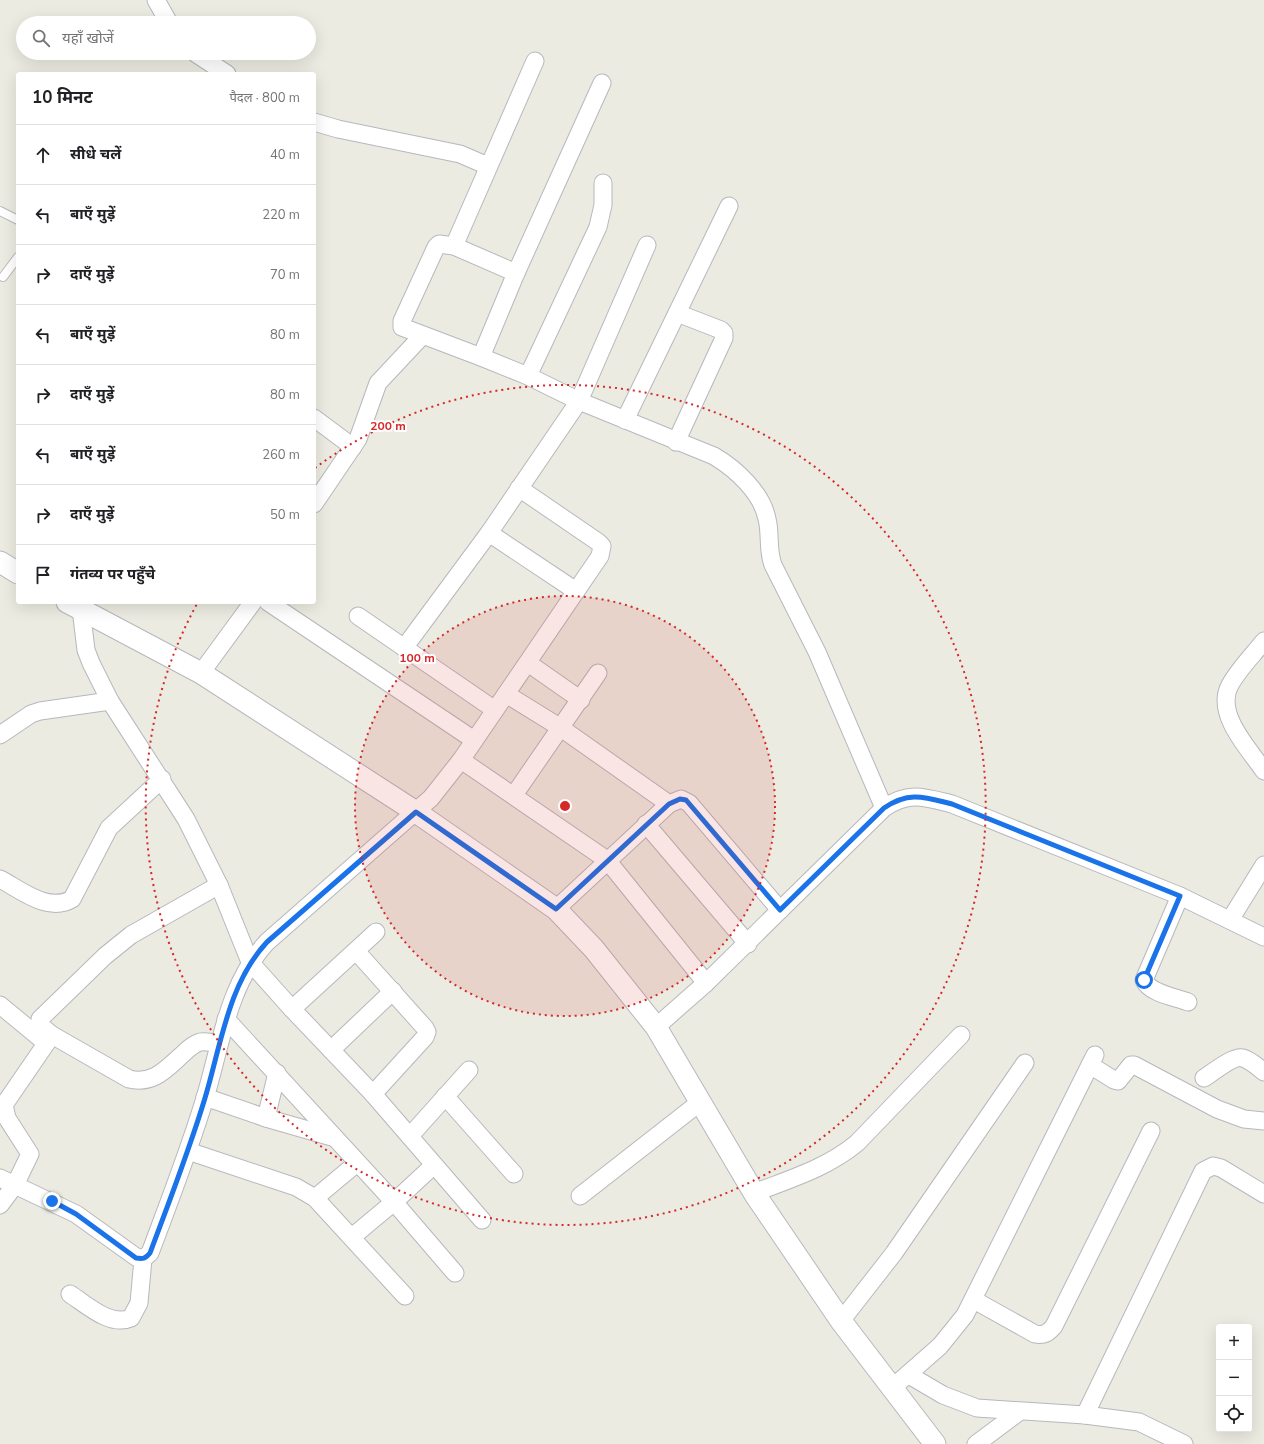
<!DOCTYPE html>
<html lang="hi">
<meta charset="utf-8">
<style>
:root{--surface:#fff;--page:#f2f2f2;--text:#202124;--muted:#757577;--line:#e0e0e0}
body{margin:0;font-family:"Nunito Sans","Noto Sans Devanagari",sans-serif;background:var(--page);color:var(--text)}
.controls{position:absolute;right:12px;bottom:12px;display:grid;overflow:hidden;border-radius:4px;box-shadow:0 4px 16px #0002}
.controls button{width:36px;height:36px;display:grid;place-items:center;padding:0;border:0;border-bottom:1px solid var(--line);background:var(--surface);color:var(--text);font:20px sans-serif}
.stop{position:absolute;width:12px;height:12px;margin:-9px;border:3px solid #1a73e8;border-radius:50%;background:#fff}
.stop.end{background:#1a73e8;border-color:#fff;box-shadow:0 1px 4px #0008}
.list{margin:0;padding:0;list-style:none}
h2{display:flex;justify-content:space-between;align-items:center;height:52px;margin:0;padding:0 16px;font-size:17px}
h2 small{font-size:13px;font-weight:400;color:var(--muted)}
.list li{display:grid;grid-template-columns:26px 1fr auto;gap:12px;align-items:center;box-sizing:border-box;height:60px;padding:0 16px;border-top:1px solid var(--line)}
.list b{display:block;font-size:15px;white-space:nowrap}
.list em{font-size:13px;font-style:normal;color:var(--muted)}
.icon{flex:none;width:22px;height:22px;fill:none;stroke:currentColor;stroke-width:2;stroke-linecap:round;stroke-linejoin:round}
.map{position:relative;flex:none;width:1264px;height:1444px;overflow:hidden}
.search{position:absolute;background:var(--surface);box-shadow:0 4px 16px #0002;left:16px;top:16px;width:300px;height:44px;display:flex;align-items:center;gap:10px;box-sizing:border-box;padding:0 14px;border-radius:22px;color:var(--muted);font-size:15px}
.panel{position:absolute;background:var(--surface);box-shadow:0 4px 16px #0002;left:16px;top:72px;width:300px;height:532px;border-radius:4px}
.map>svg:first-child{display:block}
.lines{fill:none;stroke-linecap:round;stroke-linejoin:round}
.service-casing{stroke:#b7b8bd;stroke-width:10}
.minor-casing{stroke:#b7b8bd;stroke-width:19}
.tertiary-casing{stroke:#b7b8bd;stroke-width:23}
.service{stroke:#fff;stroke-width:8}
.minor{stroke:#fff;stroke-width:17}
.tertiary{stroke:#fff;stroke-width:21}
.route{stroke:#1a73e8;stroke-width:5}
.ring{fill:none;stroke:#d62828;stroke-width:2;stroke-dasharray:2 4}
.centre{fill:#d62828;stroke:#fff;stroke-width:2}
.ring-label{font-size:12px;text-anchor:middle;font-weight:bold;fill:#d62828;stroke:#fff;stroke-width:4;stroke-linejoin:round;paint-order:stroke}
</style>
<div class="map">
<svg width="1264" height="1444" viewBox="0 0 1264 1444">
<rect width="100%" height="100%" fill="#ebebe1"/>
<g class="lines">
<!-- service casing -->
<g class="service-casing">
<g id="service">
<polyline points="0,211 18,220"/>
<polyline points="3,277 18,257"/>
</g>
</g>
<!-- minor casing -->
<g class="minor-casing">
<g id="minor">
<polyline points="156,0 169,23"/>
<polyline points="195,53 227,74"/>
<polyline points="314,122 338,129 460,154 488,166"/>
<polyline points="454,246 535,61"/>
<path d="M516,273L454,246L439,244L436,247L402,321V327L481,357L528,376L579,401L714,456C736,469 762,493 767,519C771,534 767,549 773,565L817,652L884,808"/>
<polyline points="481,357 516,273 602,83"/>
<polyline points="528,376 598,227 603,205 603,183"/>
<polyline points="314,418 353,447"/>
<polyline points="625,420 729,206"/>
<polyline points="676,442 724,338 724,333 721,330 677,313"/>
<polyline points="314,504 358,439 378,383 422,336"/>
<polyline points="489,533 576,591"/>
<polyline points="268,602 474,740"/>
<polyline points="81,609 86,650 91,663 110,701 186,819 219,885 250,962 292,1009 373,1094 482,1220"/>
<polyline points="358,616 495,710"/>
<path d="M1264,641C1253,655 1236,672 1229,687C1216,715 1249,749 1264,771"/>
<polyline points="404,648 489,533 579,401 647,245"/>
<polyline points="528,663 581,700"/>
<polyline points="201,673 253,602"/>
<polyline points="506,694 561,728 669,804"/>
<polyline points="0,735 31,714 40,711 110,701"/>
<polyline points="461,760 607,860 706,983"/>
<polyline points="514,795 598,673"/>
<polyline points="646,824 748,944"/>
<path d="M0,879C21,890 48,913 72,899L109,828L162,779"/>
<path d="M1180,896L1144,980C1149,993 1175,997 1188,1002"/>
<polyline points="556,909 669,804 681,799 689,803 780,910"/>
<polyline points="1230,920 1264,865"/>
<polyline points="356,951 425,1028 427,1032 425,1037 373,1094"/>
<polyline points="0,1005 46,1043"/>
<polyline points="292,1009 376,932"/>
<polyline points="226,1019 394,1202 455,1273"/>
<path d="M656,1027L706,983L884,808C909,791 924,797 952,804L1180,896L1264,937"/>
<path d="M219,1043C213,1043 206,1041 200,1042C194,1044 189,1048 184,1053C167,1068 154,1085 129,1079L52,1035L40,1025V1019L105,956L131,935L219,885"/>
<polyline points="331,1050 393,991"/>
<polyline points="1090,1065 1114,1080 1118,1081 1131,1065 1134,1065 1217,1109 1244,1119 1264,1121"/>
<path d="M1204,1078C1212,1073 1234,1055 1243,1058C1250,1060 1258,1067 1264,1072"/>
<polyline points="445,1096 514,1174"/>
<polyline points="205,1097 266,1118 332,1137"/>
<polyline points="266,1118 277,1073"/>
<polyline points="410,1136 469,1070"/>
<polyline points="188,1151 296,1187 315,1198 405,1296"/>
<path d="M0,1178L76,1214L136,1257L143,1259L150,1253C169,1202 189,1151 205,1098C221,1045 228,984 267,942L431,798L461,760L600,556L602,546L598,542L519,488"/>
<path d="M754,1193C790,1179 827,1168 857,1143L961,1035"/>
<polyline points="580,1196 699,1103"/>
<polyline points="315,1198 357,1163"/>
<polyline points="0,1205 15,1185 30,1154 7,1118 4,1105 52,1035"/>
<polyline points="352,1237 394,1202 434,1165"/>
<path d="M70,1294C87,1305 110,1327 131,1318L139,1303L143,1259"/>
<path d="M974,1300L1035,1334C1044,1336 1048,1333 1054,1326L1151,1131"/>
<polyline points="841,1321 894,1253 1025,1063"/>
<polyline points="909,1375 943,1395 977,1408 1085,1415 1139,1422 1184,1444"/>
<polyline points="891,1389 940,1346 965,1315 1095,1055"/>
<polyline points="1085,1415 1203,1171 1213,1166 1221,1168 1264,1194"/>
<polyline points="976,1444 1019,1412"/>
</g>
</g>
<!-- tertiary casing -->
<g class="tertiary-casing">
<g id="tertiary">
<polyline points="0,562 18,573"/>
<polyline points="67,602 201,673 416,812 556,909 594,949 656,1027 754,1193 841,1321 935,1444"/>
</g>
</g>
<!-- service -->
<use href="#service" class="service"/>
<!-- minor -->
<use href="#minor" class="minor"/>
<!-- tertiary -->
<use href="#tertiary" class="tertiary"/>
</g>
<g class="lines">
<!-- route -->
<path class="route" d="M52,1201L76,1214L136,1258C143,1259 145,1259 150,1253C169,1202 189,1151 205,1098C221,1045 228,984 267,942L416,812L556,909L669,804L680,799L686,800L780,910L884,808C909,791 924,797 952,804L1180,896L1144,980"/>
</g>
<!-- distance rings -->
<circle cx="565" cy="806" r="210" fill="#d62828" fill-opacity=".12"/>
<g class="ring">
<circle cx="565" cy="806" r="210"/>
<path d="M315 468A420 420 0 1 1 198 602"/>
</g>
<circle cx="565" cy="806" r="6" class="centre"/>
<g class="ring-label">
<text x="388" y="430">200 m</text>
<text x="417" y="662">100 m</text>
</g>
</svg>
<div class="controls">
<button>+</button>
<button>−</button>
<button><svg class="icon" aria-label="locate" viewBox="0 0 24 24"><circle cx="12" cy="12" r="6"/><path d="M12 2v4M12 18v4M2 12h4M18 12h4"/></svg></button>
</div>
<div class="stop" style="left:1144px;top:980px"></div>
<div class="stop end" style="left:52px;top:1201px"></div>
<div class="search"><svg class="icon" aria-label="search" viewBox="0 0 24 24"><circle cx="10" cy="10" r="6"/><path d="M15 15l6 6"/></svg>यहाँ खोजें</div>
<section class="panel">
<h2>10 मिनट<small>पैदल · 800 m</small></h2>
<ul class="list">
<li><svg class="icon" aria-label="ahead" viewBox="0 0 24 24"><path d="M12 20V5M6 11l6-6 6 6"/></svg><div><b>सीधे चलें</b></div><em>40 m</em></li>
<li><svg class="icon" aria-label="left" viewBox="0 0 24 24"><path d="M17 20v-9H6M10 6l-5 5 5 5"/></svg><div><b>बाएँ मुड़ें</b></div><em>220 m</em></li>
<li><svg class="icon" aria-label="right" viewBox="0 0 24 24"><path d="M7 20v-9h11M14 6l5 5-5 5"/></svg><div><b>दाएँ मुड़ें</b></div><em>70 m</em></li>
<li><svg class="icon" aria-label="left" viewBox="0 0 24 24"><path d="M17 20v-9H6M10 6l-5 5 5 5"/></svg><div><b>बाएँ मुड़ें</b></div><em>80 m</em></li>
<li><svg class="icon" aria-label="right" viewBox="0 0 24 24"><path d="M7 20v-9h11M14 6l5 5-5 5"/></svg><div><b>दाएँ मुड़ें</b></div><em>80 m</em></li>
<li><svg class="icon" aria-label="left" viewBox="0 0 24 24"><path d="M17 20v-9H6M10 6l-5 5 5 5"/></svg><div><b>बाएँ मुड़ें</b></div><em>260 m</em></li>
<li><svg class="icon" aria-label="right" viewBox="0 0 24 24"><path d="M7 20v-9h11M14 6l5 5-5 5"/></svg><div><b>दाएँ मुड़ें</b></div><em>50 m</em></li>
<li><svg class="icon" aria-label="arrive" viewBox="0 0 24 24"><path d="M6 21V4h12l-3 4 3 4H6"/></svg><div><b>गंतव्य पर पहुँचे</b></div></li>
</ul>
</section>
</div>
